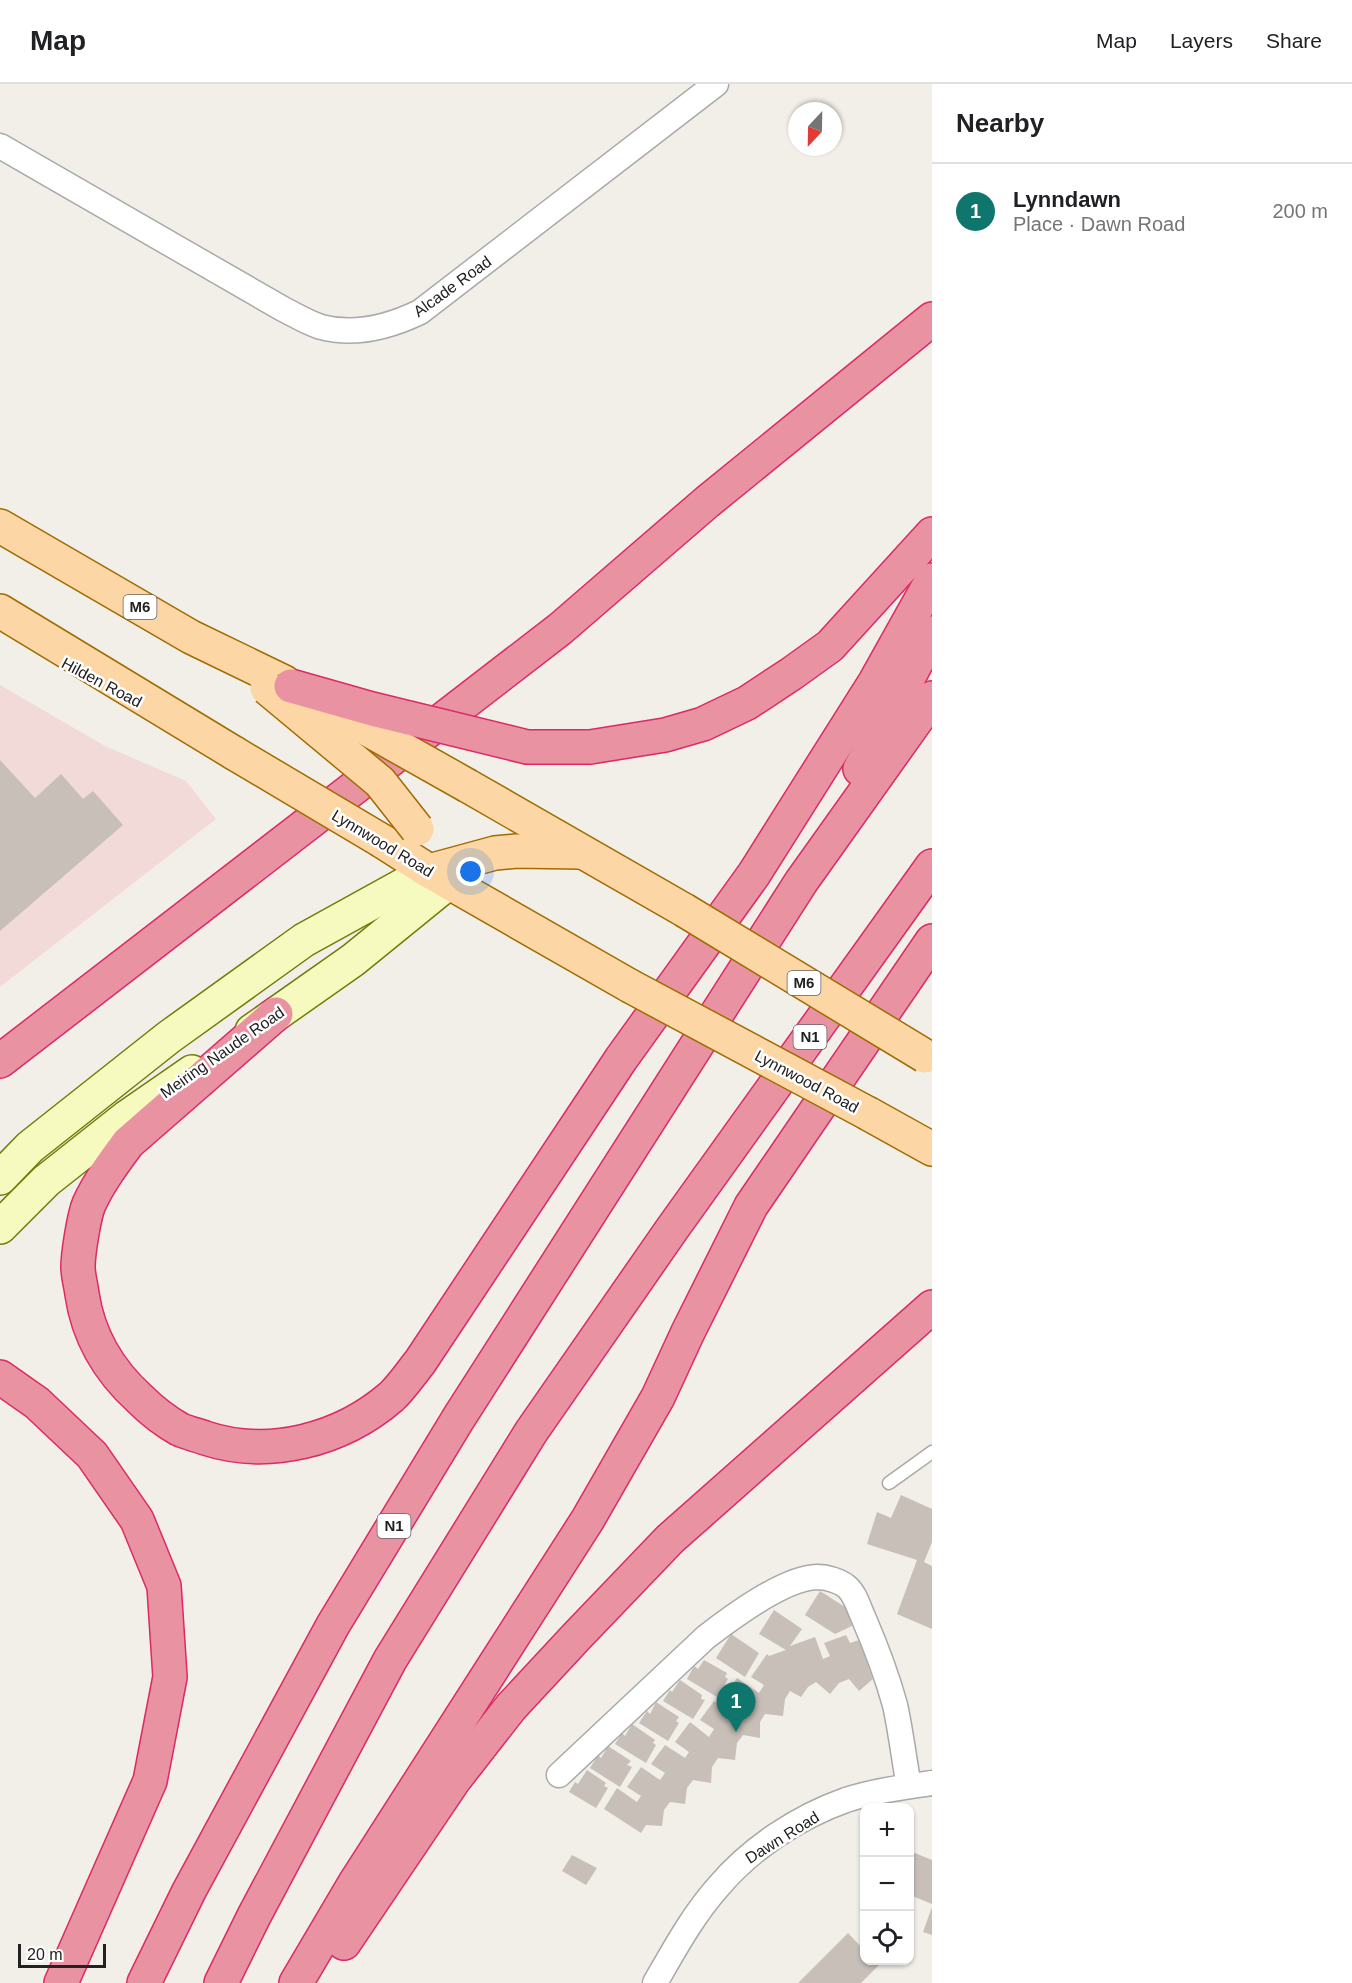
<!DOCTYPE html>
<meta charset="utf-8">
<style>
:root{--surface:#fff;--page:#f2f2f2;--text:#202124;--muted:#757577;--line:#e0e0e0;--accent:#0f766e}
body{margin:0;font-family:Helvetica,sans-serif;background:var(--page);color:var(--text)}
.controls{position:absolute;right:18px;bottom:18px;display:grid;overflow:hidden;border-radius:12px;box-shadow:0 2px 4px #0004}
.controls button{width:54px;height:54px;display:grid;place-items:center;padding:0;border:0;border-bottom:2px solid var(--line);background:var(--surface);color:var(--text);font:30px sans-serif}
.compass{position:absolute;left:788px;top:18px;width:54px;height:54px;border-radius:50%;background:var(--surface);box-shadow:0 2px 4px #0004;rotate:202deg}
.scale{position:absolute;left:18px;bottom:15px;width:88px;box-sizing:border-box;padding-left:6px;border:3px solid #222;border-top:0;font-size:16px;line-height:21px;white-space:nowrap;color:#222;-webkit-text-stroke:4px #fff;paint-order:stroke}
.you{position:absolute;left:471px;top:788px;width:21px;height:21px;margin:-15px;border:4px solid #fff;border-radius:50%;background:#1a73e8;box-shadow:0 0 0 9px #1a73e833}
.badge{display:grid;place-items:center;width:39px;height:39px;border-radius:50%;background:var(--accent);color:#fff;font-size:20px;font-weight:700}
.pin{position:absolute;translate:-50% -50px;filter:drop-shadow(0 2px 3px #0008)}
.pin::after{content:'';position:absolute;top:32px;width:21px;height:18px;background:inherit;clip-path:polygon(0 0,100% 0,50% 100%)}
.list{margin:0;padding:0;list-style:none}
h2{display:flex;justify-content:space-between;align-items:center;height:78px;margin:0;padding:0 24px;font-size:26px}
h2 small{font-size:20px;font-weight:400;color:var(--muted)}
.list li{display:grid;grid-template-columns:39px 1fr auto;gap:18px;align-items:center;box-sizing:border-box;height:96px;padding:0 24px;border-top:2px solid var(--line)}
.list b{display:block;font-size:22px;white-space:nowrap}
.list p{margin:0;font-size:20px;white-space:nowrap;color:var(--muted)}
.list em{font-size:20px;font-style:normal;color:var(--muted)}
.icon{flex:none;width:33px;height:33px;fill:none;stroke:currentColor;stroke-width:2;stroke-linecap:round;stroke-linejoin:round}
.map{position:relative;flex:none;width:932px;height:1899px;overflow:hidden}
header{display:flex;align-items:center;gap:36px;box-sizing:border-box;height:84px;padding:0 30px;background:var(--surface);border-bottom:2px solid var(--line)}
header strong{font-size:28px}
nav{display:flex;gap:33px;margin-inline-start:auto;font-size:21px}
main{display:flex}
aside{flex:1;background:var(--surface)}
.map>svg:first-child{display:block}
.commercial{fill:#f2dad9}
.building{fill:#c7bfb8}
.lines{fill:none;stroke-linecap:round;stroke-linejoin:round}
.lane-casing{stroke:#a9a9a9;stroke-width:15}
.street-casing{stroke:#a9a9a9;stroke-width:27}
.secondary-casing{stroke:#707d05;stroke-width:36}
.primary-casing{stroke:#a06b00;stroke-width:36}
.highway-casing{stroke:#dc2a67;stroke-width:36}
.lane{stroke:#fff;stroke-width:12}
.street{stroke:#fff;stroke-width:24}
.secondary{stroke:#f7fabf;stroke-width:33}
.primary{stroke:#fcd6a4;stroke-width:33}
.highway{stroke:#e892a2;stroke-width:33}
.primary-bridge-casing{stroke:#a06b00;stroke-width:36;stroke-linecap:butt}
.highway-bridge-casing{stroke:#dc2a67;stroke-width:36;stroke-linecap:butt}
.primary-bridge{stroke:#fcd6a4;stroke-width:33}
.highway-bridge{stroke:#e892a2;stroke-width:33}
.labels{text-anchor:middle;stroke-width:5;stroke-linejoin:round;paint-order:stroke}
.shield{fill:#fff;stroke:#646464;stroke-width:1.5}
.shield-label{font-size:15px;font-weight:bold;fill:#222}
.street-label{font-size:16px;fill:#222;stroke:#fff}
</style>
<header>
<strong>Map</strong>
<nav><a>Map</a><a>Layers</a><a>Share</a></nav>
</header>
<main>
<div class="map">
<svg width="932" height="1899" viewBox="0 0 932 1899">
<rect width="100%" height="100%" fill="#f2efe9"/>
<!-- commercial -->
<polygon class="commercial" points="0,601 105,662 186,697 216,735 0,903"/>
<!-- building -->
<g class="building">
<polygon points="0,676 35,714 61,690 83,715 93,707 123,741 0,847"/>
<polygon points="901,1411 932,1425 932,1458 924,1478 932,1482 932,1545 897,1530 917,1476 867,1460 877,1428 891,1434"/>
<polygon points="820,1507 845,1523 852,1542 835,1550 805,1531"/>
<polygon points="774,1526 802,1545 790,1562 815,1553 823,1575 830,1572 824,1559 846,1551 850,1559 859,1556 873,1595 859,1607 849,1595 839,1599 830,1610 816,1598 808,1603 801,1613 790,1607 785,1615 783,1632 765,1630 760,1638 760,1654 743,1651 737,1659 735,1676 718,1674 712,1683 711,1699 693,1696 687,1704 685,1720 670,1718 664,1726 662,1742 646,1741 641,1749 604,1725 617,1704 637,1718 641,1712 627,1703 641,1683 660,1696 665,1689 651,1680 665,1661 685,1674 689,1668 675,1658 690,1638 709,1653 714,1645 700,1636 714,1617 733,1629 737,1623 723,1614 737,1594 759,1609 764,1601 751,1593 767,1570 769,1572 786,1566 759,1550"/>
<polygon points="731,1550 759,1569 745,1593 716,1574"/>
<polygon points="704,1576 727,1589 725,1593 728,1595 717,1613 687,1595 694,1582 698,1585"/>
<polygon points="680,1596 702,1611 701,1615 705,1616 693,1635 663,1617 670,1606 672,1608"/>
<polygon points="656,1618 679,1633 676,1637 679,1639 668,1657 639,1639 647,1627 650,1630"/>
<polygon points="632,1640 655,1656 653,1659 656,1661 646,1679 615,1660 622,1649 625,1652"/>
<polygon points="608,1662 631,1677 627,1681 632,1683 620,1703 590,1684 598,1671 601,1674"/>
<polygon points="587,1686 606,1699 604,1702 608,1704 596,1724 569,1708 575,1698 578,1700"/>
<polygon points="910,1767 932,1776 932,1820 910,1811"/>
<polygon points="572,1771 597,1784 586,1801 562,1787"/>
<polygon points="932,1823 932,1851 923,1848"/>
<polygon points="848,1849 864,1866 864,1876 875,1876 879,1881 861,1899 798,1899"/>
</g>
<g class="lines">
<!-- lane casing -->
<g class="lane-casing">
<polyline id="lane" points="889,1399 932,1368"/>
</g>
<!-- street casing -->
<g class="street-casing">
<g id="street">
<path d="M0,62L283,225C295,231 308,239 321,243C355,252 389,243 420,228L716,0"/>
<path d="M559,1691L706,1553C732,1533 784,1494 817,1493C827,1493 840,1497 847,1503C856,1511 859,1525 864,1535C876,1563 887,1592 895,1621C901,1648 904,1676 909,1702"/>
<path d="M655,1899C674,1866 693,1831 718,1803C751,1764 798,1733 846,1716C874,1707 904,1703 932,1699"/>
</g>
</g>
<!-- secondary casing -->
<g class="secondary-casing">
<g id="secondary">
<polyline points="252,947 353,876 449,798"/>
<polyline points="0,1094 30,1063 169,953 304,856 429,787"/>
<polyline points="0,1143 46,1097 127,1033 192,988"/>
</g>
</g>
<!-- primary casing -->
<g class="primary-casing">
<g id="primary">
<polyline points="0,442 191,553 284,598"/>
<polyline points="0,527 234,669"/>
<polyline points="468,702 684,826"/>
<polyline points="382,757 429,787 630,902"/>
<polyline points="429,787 495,769 517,767 581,768"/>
<polyline points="869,1030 932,1065"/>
</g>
</g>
<!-- highway casing -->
<g class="highway-casing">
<g id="highway">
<polyline points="590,663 665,651 703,640 747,619 791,590 830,562 932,450"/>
<polyline points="860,685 932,549"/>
<path d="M276,930L128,1059C114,1078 99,1098 89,1120C84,1132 78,1170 78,1183C78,1192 81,1201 82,1210C88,1251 109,1287 140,1315C151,1326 165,1337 179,1345C187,1349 197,1351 205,1354C269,1375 341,1356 391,1313C402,1303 411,1289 420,1278L621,975L754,790L875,598L932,496"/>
<polyline points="0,977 560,545 707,418 932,235"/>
<polyline points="0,1293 37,1319 92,1371 137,1436 164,1502 170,1593 150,1697 61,1899"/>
<polyline points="344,1859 454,1696 511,1623 577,1552 670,1455 932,1223"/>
<polyline points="144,1899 189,1807 333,1541 458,1335 801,798 932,614"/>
<polyline points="221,1899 254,1832 390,1576 531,1348 672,1145 932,782"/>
<polyline points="296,1899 355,1799 588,1435 658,1313 688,1248 751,1122 932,857"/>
</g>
</g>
<!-- lane -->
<use href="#lane" class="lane"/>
<!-- street -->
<use href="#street" class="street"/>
<!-- secondary -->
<use href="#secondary" class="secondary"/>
<!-- primary -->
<use href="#primary" class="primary"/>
<!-- highway -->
<use href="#highway" class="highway"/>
<!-- primary-bridge casing -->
<g class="primary-bridge-casing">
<g id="primary-bridge">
<polyline points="267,604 380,698 417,745"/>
<polyline points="312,614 468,702"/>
<polyline points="234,669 382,757"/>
<polyline points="684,826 925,972"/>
<polyline points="630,902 869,1030"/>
</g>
</g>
<!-- highway-bridge casing -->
<g class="highway-bridge-casing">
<polyline id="highway-bridge" points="291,602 372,625 527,663 590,663"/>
</g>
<!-- primary-bridge -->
<use href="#primary-bridge" class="primary-bridge"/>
<!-- highway-bridge -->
<use href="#highway-bridge" class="highway-bridge"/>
</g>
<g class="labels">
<!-- shield labels -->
<g class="shield">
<rect x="123.5" y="511" width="33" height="24" rx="4.5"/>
<rect x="787.5" y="887" width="33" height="24" rx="4.5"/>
<rect x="793.5" y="941" width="33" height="24" rx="4.5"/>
<rect x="377.5" y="1430" width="33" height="24" rx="4.5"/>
</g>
<g class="shield-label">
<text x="140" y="528">M6</text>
<text x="804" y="904">M6</text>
<text x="810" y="958">N1</text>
<text x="394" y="1447">N1</text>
</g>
<!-- street labels -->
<g class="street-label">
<text transform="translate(452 202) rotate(-36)" y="6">Alcade Road</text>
<text transform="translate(102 598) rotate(28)" y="6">Hilden Road</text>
<text transform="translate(383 759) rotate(31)" y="6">Lynnwood Road</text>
<text transform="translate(222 968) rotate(-35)" y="6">Meiring Naude Road</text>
<text transform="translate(807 997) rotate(28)" y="6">Lynnwood Road</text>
<text transform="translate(782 1753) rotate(-32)" y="6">Dawn Road</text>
</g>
</g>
</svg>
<div class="controls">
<button>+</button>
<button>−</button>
<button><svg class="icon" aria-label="locate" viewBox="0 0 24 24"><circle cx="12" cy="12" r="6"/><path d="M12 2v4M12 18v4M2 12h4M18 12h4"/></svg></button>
</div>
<svg class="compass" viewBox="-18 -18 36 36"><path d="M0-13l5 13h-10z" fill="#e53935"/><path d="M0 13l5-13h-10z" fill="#757577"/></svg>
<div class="scale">20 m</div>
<div class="you"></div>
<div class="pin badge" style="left:736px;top:1648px">1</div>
</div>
<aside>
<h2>Nearby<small></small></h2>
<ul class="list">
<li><span class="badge">1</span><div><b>Lynndawn</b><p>Place · Dawn Road</p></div><em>200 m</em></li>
</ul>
</aside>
</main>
